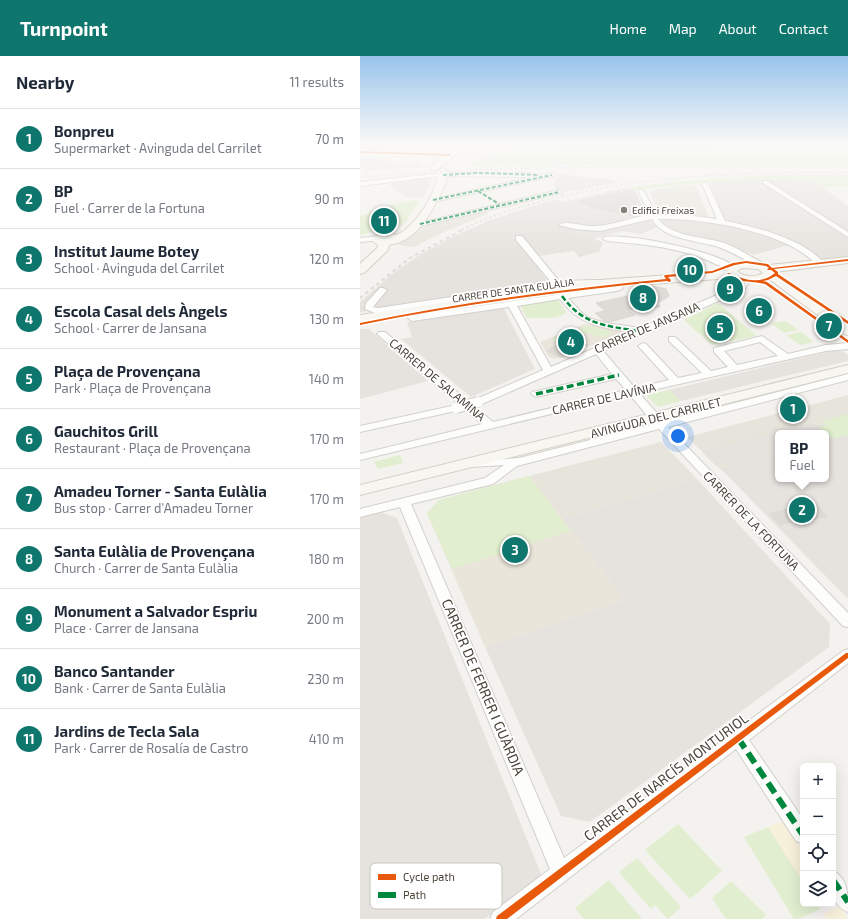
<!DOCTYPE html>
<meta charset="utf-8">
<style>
:root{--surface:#fff;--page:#f6f6f7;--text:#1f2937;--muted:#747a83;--line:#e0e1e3;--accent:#0f766e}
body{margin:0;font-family:"Exo 2",sans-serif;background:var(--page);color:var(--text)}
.controls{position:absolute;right:12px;bottom:12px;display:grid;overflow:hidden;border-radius:6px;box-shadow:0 4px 16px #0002}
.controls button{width:36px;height:36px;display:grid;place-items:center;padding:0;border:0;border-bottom:1px solid var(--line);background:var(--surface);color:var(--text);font:20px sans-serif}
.you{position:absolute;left:318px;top:380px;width:14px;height:14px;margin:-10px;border:3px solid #fff;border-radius:50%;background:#1a73e8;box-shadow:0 0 0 6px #1a73e833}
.badge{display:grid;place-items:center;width:26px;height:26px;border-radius:50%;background:var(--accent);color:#fff;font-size:13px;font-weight:700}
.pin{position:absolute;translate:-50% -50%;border:2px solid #fff;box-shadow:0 1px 4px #0006}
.popup{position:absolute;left:415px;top:374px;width:54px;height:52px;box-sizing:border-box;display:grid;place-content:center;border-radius:6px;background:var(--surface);filter:drop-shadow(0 1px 3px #0005);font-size:13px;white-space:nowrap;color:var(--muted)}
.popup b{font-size:15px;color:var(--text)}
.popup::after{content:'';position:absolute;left:50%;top:100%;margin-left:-8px;border:8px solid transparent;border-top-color:var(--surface)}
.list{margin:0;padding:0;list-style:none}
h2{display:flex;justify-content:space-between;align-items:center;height:52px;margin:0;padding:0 16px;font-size:17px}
h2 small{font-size:13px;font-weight:400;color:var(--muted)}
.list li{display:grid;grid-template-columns:26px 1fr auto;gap:12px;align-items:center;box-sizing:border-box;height:60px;padding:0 16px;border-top:1px solid var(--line)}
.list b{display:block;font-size:15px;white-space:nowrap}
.list p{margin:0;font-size:13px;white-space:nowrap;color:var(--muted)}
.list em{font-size:13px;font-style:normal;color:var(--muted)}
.icon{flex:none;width:22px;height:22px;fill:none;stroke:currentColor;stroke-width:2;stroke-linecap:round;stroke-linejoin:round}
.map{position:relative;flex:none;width:488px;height:863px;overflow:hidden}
header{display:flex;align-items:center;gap:24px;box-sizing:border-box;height:56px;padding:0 20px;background:var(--accent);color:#fff}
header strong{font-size:19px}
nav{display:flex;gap:22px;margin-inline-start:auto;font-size:14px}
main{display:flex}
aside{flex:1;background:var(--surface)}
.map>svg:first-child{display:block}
.residential{fill:#e7e4dc}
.industrial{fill:#e6e2de}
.education{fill:#eae5da}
.green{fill:#e1eecf}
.sand{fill:#f7f0da}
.parking{fill:#e6e3df}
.building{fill:#dedbd6;stroke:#dcd9d4}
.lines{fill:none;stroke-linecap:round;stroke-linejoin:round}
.street-casing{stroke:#d2d0cb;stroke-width:2}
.secondary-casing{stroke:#d3cfc5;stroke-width:2}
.street{fill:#fdfdfc;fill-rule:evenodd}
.secondary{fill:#f7f6f1;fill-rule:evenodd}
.rail-far1{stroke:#dbdbda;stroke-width:1.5;stroke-dasharray:2.5 2.5;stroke-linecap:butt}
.rail{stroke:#dbdbda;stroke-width:2;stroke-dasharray:3.5 3.5;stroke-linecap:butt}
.street-bridge-casing{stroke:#d2d0cb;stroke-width:12;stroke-linecap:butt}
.street-bridge{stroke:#fdfdfc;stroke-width:10}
.quiet-far3{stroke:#00873e;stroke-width:2;stroke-dasharray:4 2;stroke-linecap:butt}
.quiet-far2{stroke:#00873e;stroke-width:2.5;stroke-dasharray:5.5 2.5;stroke-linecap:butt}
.quiet-far1{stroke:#00873e;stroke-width:3.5;stroke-dasharray:7 3.5;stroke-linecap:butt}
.quiet{stroke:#00873e;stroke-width:6;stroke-dasharray:12 6;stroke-linecap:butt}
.cycleway-casing{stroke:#fff;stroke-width:3}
.cycleway{fill:#e8590c;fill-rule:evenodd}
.poi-dot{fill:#868178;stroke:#fff;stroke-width:1.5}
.labels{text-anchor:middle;stroke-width:3.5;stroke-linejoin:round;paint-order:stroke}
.far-poi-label{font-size:10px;fill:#4b4439;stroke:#fff;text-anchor:start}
.far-street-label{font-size:10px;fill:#4b4439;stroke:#fff}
.street-label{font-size:12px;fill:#4b4439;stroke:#fff}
.near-street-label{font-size:14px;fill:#4b4439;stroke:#fff}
.key{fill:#fff;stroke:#c9c7c4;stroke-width:1}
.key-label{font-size:11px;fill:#4b4439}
</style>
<header>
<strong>Turnpoint</strong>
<nav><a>Home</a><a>Map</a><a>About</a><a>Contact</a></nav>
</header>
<main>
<aside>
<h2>Nearby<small>11 results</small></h2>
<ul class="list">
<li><span class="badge">1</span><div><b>Bonpreu</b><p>Supermarket · Avinguda del Carrilet</p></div><em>70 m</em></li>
<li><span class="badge">2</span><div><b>BP</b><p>Fuel · Carrer de la Fortuna</p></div><em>90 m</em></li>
<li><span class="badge">3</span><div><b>Institut Jaume Botey</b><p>School · Avinguda del Carrilet</p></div><em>120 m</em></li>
<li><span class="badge">4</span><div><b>Escola Casal dels Àngels</b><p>School · Carrer de Jansana</p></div><em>130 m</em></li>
<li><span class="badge">5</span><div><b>Plaça de Provençana</b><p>Park · Plaça de Provençana</p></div><em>140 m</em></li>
<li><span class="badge">6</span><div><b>Gauchitos Grill</b><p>Restaurant · Plaça de Provençana</p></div><em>170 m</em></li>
<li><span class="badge">7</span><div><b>Amadeu Torner - Santa Eulàlia</b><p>Bus stop · Carrer d'Amadeu Torner</p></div><em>170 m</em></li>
<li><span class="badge">8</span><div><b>Santa Eulàlia de Provençana</b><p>Church · Carrer de Santa Eulàlia</p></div><em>180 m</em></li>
<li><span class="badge">9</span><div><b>Monument a Salvador Espriu</b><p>Place · Carrer de Jansana</p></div><em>200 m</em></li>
<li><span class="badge">10</span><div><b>Banco Santander</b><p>Bank · Carrer de Santa Eulàlia</p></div><em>230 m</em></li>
<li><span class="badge">11</span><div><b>Jardins de Tecla Sala</b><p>Park · Carrer de Rosalía de Castro</p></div><em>410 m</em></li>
</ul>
</aside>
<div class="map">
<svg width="488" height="863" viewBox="0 0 488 863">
<rect width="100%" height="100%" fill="#f4f2ee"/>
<!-- residential -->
<g class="residential">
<polygon points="330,129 336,130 349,162 301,159 290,137 297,133"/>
<polygon points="125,156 128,158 86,175 53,191 38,189 67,169"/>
<polygon points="488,339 488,379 466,385 466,377 418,377 418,399 361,414 327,381"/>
<polygon points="301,386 337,423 202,463 169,420"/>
</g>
<!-- industrial -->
<g class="industrial">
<polygon points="392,123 454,125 488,150 488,202 463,205 433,188 394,199 372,190 316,175 304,171 301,166 310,162 359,167 365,164 350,127 355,125"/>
<polygon points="265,132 274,133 286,160 250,170 202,171 243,186 239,196 219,201 214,195 171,201 189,228 0,256 0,246 32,218 61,198 94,180 128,165 176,149 198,144 204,146"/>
<polygon points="143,251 175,313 111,341 41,283 52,281 47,266"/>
<polygon points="2,273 9,273 68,325 0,343 0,274"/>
<polygon points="488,377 488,543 361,413 418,397 418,423 466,423 466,383"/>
<polygon points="337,423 470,568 469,591 230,766 201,760 125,591 264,544 202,463"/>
<polygon points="20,456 37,462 183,823 124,863 0,863 0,461"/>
</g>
<!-- education -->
<g class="education">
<polygon points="225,268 263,276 202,302 193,303 188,300 180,286"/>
<polygon points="169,420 264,544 125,591 67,457 79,444"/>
</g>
<!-- green -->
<g class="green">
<polygon points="224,90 347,90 353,92 391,93 392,90 488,92 488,112 203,108 107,110 127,101 147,97 146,93 219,93"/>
<polygon points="408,119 488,119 488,124 465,124 488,125 488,130 462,131 453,125 392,123 278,133 265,132 321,125"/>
<polygon points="55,144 59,145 44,169 0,179 0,160 31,149"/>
<path d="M197,243L206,256C197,265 178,261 166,262L164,256L161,255L163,254L160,249Z"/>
<polygon points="358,247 397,280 352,289 324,264"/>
<polygon points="425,265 438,274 424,277 411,267"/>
<polygon points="225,269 252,276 246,282 218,275"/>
<polygon points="213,274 221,278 199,287 191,283"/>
<polygon points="441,276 454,286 440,289 426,279"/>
<polygon points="309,334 321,345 298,351 286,339"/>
<polygon points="488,358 488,379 473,383 459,372 467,369 461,365"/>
<polygon points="40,399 43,407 18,413 14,406"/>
<polygon points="169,420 211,475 92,513 67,457 79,444"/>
<polygon points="318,768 362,815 330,843 285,794"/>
<polygon points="408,771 443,826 443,848 457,848 460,853 439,863 434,863 384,781"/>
<polygon points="277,802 321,851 308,863 295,849 291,853 259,816"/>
<polygon points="249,824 282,863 224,863 215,852"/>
<polygon points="371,825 406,859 402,863 366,863 352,842"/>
</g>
<!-- sand -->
<g class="sand">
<polygon points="423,765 443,795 443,826 408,771"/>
<polygon points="480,850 488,863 466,863 463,858"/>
</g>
<!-- parking -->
<g class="parking">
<polygon points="0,102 25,102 32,107 62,107 60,111 5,115 0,108"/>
<polygon points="198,118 245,123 259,126 207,136 198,135 193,129"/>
<polygon points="61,121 72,124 62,142 47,141 29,129"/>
<polygon points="287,162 298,171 281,178 262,175 232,183 226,180 220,181 201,171 223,173"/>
<polygon points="476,294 482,295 488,299 488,305 321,345 309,334"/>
<polygon points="453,366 466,377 418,377 418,399 382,408 378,404 356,410 342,396"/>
</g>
<!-- building -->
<g class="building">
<polygon points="269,135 275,136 285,158 274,160 234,152 218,145"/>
<polygon points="293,230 306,233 309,240 298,247 300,251 268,254 275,259 250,266 244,265 235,257 245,255 236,247 272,239 283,232"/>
<polygon points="215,282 228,289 198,301 187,295 192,293 190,292"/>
<polygon points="446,443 452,445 467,460 452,464 448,460 420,469 410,458 437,450 434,447"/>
</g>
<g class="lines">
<!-- street casing -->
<g class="street-casing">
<g id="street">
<polygon points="141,87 155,87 82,101 0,98 0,94 82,97"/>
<polygon points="201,87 347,88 350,90 347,92 207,91"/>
<polygon points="83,117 172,117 175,119 172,121 81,120 0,130 0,126"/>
<polygon points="192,117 195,119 194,120 73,146 70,144"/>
<polygon points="403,125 407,125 488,176 488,181 403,127"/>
<path d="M345,126L348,128L365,165C396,171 443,183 464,207L463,209H457C425,175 344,162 298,163C313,182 345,180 367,188C380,193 392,202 405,208V212H399C387,205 374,197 361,192C340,184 304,185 292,163L240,175L215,173L199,169C205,164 222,170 230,170C252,171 269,161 290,159L278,135L281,133L284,135L296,159L333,160L357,163L342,128Z"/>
<polygon points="199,134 202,136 201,137 60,170 56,168"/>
<polygon points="19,180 22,180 22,184 0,186 0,182"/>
<polygon points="156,180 162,180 199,225 237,224 241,226 237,228 197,230 18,258 5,253 6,247 20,232 23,232 27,234 13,251 18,252 191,226 156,184"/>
<path d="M244,181C268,177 359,195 376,212C370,217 347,203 339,201C309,190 278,188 247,185L243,183Z"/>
<path d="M381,220L388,222V228L384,234L243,295L275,332L309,324L280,292L278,290L283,287L286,288L318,322L342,317L309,285V281H315L351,315L368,311L354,296V292L402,280L428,298L466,289L488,287V293L466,295L279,337L304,365L488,318V324L308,371L488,557V571L483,570L299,373L157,410L133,428L51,448L204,802L483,595L488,593V607L389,684L443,763V788L436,785L376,693L156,863H130L133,856L190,813L40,451L0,461V453L125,422L144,409L110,411L104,408L106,406L159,402L294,368L270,339L0,404V398L122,368L17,278L19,276H25L133,366L266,334L256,323L176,341L171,338L172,336L252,318L236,298L122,348H114L113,346L114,344L183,314L149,251L52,265L48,262L49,260L252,231L262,224L266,226L262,233L257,235L208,242L221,256L229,262L246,267L280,272L378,230ZM200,243C219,269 241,272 271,276L191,311L157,250ZM400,286L418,300L377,309L364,295Z"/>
<polygon points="96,349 100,350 101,352 100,354 0,376 0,370"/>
<path d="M473,815C488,822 488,839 488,856C470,849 473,831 473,815Z"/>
</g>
</g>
<!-- secondary casing -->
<g class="secondary-casing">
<g id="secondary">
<polygon points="89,87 97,87 93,101 77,114 71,114 71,110 86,98"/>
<path d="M83,112L88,115C88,126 84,131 79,141C68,163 55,185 29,189L28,194L4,217L0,218V208L18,191V189L11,184C17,177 28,177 37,179C56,170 78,135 78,115Z"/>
<path d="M488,201V207L415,216L424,224L488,269V279L483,278L409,223L392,227L371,222L226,233L0,267V259L226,225L366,215L370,209L382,205H396L409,209ZM382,212L398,213L403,217C395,222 384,221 377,215Z"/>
<polygon points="488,309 488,317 0,439 0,429"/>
</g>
</g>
<!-- street -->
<use href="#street" class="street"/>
<!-- secondary -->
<use href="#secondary" class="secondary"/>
<!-- rail-far1 -->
<g class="rail-far1">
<path d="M0,121C126,111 252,110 378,112"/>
<path d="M102,174C127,160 163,150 191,143C288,119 388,116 488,116"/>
</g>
<!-- rail -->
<polyline class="rail" points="0,242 50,202 104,173"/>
<!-- street-bridge casing -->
<g class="street-bridge-casing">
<polyline id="street-bridge" points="96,352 118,346"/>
</g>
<!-- street-bridge -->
<use href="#street-bridge" class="street-bridge"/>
<!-- quiet-far3 -->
<g class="quiet-far3">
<polyline points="204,87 207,89 347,90"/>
<polyline points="11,96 18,87"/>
<polyline points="83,119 119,117 179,119"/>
<polyline points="118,135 139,148"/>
<polyline points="73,144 192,119"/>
<polyline points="60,168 199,136"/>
</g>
<!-- quiet-far2 -->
<path class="quiet-far2" d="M202,240C223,269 246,270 280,275"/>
<!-- quiet-far1 -->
<polyline class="quiet-far1" points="176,338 259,319"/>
<!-- quiet -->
<g class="quiet">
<polyline points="378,682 443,779"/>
<polyline points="473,824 488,846"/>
</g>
<!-- cycleway casing -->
<g class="cycleway-casing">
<g id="cycleway">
<polygon points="0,95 90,98 91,99 90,100 0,97"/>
<path d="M488,203V205L414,213L418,216V218L488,265V268L416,220L408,224L403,225L407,226L488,284V287L405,228C392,225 378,227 367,218L369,217C384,224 400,229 415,217L411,214H408L407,213L409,212L406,210L386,207L375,209L352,217L308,221L311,224L310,226H309L307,225C204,235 102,248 0,269V267C101,246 203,233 306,223L304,220L305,219L352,215L373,207L386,205L408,208L412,212Z"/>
<polygon points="486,597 488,597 488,602 147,863 136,863 137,860"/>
</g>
</g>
<!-- cycleway -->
<use href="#cycleway" class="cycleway"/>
</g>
<!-- sky -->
<linearGradient id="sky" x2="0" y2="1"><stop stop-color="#98c4ec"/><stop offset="0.42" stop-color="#faf9f7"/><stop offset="1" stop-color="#faf9f7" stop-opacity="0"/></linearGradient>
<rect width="488" height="208" fill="url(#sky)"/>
<!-- markers -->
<circle class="poi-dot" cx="264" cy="154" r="4"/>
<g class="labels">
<!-- far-poi labels -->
<g class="far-poi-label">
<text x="272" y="158">Edifici Freixas</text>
</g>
<!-- far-street labels -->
<g class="far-street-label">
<text transform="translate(153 234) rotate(-8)" y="4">CARRER DE SANTA EULÀLIA</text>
</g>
<!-- street labels -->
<g class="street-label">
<text transform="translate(287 272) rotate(-23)" y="4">CARRER DE JANSANA</text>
<text transform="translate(77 324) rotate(40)" y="4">CARRER DE SALAMINA</text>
<text transform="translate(244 343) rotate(-13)" y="4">CARRER DE LAVÍNIA</text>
<text transform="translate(296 362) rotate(-14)" y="4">AVINGUDA DEL CARRILET</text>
<text transform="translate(391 465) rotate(46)" y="4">CARRER DE LA FORTUNA</text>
</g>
<!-- near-street labels -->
<g class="near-street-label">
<text transform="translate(123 631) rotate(67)" y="5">CARRER DE FERRER I GUÀRDIA</text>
<text transform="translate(306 721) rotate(-37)" y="5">CARRER DE NARCÍS MONTURIOL</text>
</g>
</g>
<!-- legend -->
<rect x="10" y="807" width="132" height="46" rx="6" class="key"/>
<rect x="18" y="818" width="18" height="6" fill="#e8590c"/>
<rect x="18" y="836" width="18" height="6" fill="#00873e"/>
<g class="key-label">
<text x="43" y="825">Cycle path</text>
<text x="43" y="843">Path</text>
</g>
</svg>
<div class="controls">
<button>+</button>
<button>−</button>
<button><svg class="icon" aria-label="locate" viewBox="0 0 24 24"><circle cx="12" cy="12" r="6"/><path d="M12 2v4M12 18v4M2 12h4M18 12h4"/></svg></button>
<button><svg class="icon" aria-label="layers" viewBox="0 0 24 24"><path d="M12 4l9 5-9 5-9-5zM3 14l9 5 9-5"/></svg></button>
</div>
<div class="you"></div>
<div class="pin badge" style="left:433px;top:353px">1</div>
<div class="pin badge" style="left:442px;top:454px">2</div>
<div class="popup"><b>BP</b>Fuel</div>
<div class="pin badge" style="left:155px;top:494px">3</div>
<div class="pin badge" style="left:211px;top:286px">4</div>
<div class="pin badge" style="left:360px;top:272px">5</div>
<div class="pin badge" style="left:399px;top:255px">6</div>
<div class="pin badge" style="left:469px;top:270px">7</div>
<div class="pin badge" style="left:283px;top:242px">8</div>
<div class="pin badge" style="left:370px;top:233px">9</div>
<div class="pin badge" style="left:330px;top:214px">10</div>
<div class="pin badge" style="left:24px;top:165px">11</div>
</div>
</main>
